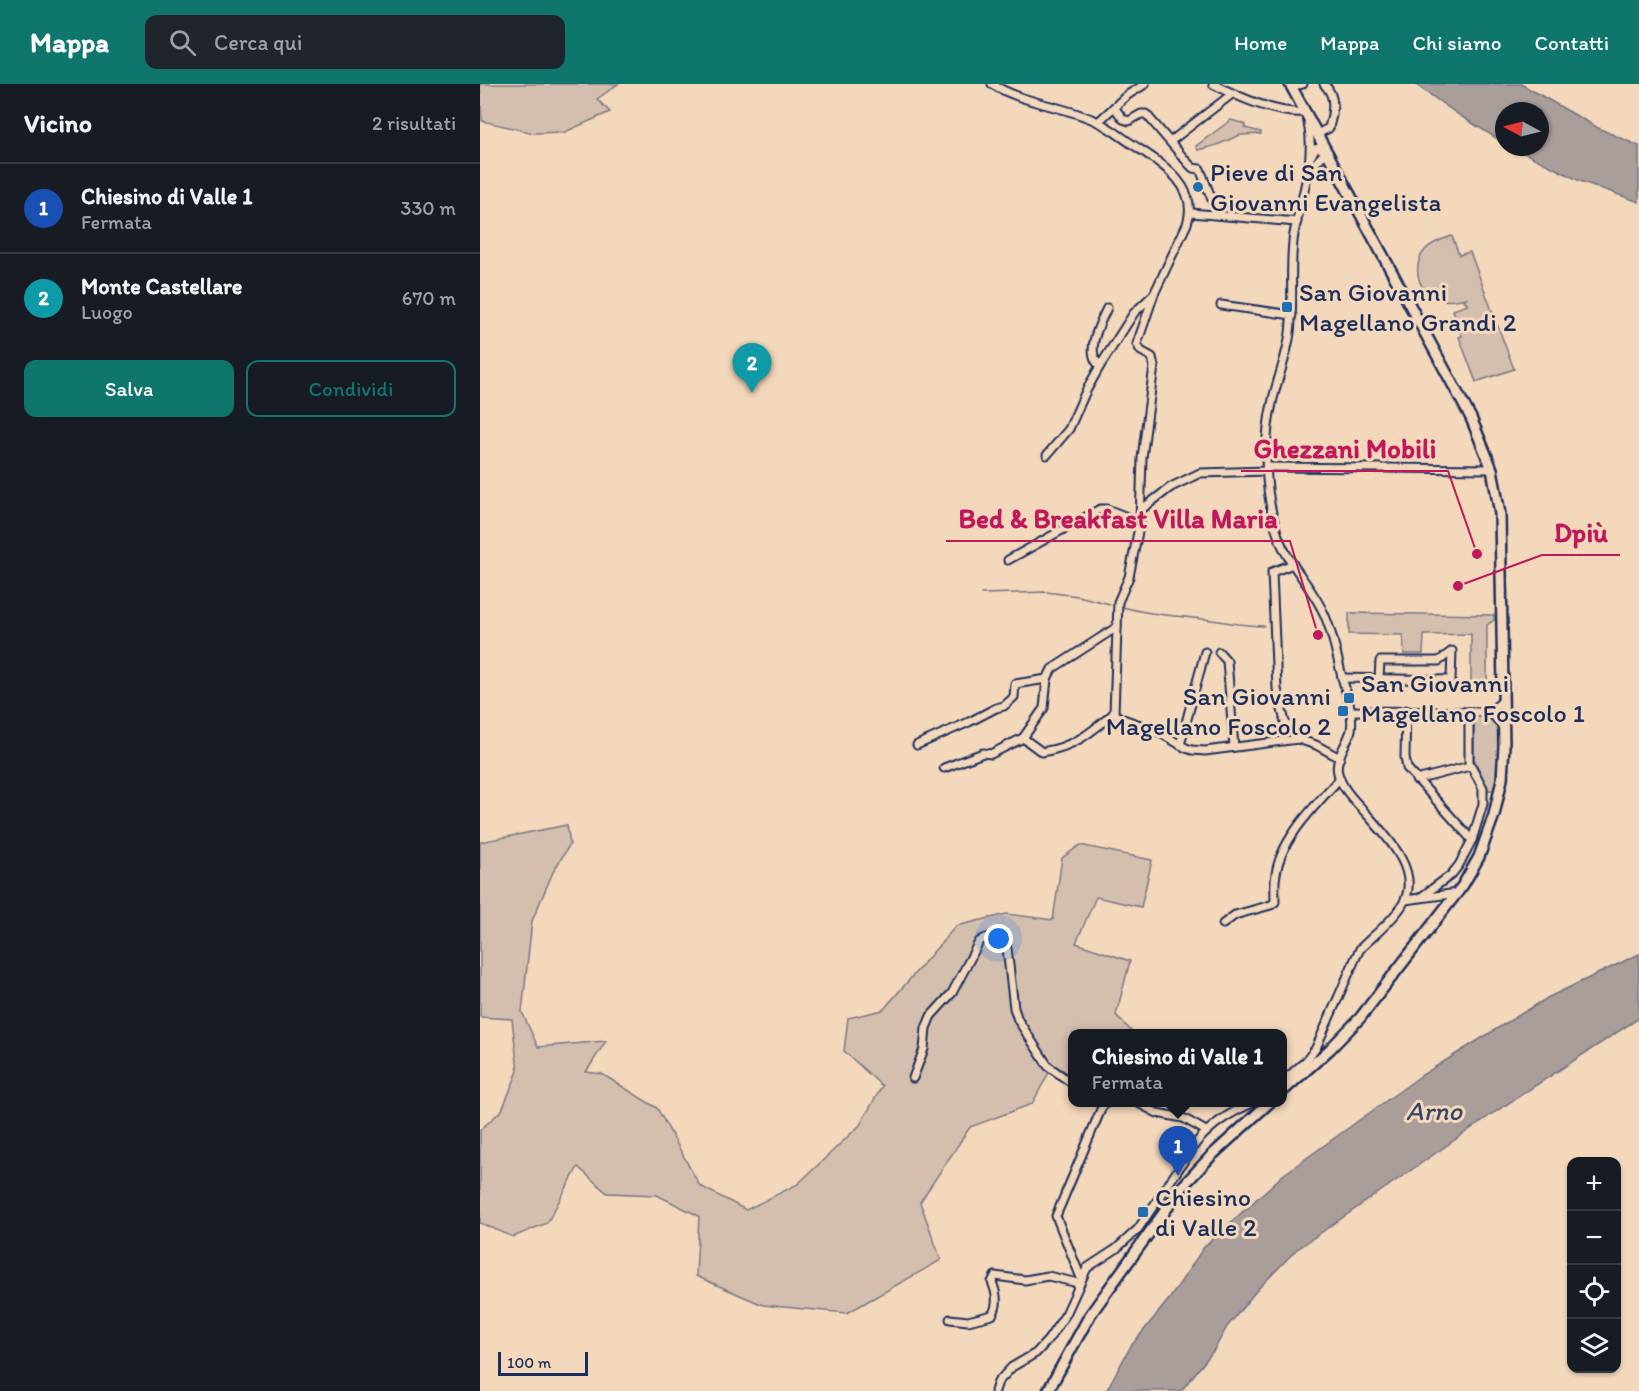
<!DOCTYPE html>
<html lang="it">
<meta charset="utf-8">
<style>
:root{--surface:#171b24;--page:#20242c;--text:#f1f3f6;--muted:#9ea1a6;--line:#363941;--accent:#0f766e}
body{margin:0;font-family:Itim,sans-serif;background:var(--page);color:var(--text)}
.controls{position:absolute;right:18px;bottom:18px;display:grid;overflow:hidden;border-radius:12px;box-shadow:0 2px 4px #0004}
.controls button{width:54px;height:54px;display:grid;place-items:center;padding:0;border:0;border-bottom:2px solid var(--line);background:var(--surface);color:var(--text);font:30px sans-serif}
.compass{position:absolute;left:1015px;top:18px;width:54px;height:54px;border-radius:50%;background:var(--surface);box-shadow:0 2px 4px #0004;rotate:277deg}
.scale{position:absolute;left:18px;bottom:15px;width:90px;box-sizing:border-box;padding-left:6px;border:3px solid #1b2f5e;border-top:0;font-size:16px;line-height:21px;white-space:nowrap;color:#1b2f5e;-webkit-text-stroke:4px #f4d8bb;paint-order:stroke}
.you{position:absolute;left:519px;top:855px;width:21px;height:21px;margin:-15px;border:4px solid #fff;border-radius:50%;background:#1a73e8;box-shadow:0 0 0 9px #1a73e833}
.badge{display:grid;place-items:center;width:39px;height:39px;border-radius:50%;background:var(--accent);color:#fff;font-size:20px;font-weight:700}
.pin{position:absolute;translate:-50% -50px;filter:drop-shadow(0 2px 3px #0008)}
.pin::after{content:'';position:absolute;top:32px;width:21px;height:18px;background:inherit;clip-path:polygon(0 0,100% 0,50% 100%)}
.popup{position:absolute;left:588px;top:945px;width:219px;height:78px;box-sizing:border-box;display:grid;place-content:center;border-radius:12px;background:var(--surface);filter:drop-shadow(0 2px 4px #0005);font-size:20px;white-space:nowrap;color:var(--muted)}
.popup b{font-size:22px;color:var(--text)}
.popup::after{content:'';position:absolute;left:50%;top:100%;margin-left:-12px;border:12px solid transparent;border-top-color:var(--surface)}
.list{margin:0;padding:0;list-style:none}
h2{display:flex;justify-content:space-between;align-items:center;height:78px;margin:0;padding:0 24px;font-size:26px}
h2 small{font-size:20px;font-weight:400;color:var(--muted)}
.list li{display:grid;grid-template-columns:39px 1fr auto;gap:18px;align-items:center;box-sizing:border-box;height:90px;padding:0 24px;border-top:2px solid var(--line)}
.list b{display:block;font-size:22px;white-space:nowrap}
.list p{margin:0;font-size:20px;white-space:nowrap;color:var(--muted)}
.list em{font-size:20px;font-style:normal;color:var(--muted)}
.actions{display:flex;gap:12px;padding:18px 24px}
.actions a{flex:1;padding:14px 0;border:2px solid var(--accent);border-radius:12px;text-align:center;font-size:21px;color:var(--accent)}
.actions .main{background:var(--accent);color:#fff}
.icon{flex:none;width:33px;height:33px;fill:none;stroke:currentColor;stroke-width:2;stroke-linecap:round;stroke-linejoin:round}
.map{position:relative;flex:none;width:1159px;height:1307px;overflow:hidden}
header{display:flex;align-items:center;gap:36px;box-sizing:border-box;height:84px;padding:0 30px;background:var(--accent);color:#fff}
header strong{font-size:28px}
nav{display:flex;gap:33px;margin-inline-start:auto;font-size:21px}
.search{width:420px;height:54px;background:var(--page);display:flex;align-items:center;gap:15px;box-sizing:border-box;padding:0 21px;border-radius:12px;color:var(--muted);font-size:22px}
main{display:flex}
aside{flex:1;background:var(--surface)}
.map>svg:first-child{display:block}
.green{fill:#d4bfae;stroke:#787786;stroke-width:1.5}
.water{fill:#aa9e9b;stroke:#717283;stroke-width:1.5}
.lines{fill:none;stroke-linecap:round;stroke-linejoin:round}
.stream{stroke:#717283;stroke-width:1.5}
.street-casing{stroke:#1b2f5e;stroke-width:11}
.secondary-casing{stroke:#1b2f5e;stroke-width:14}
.street{stroke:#f4d8bb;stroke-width:7}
.secondary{stroke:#f4d8bb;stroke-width:9}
.poi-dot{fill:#1f6fb2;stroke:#f4d8bb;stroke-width:2}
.labels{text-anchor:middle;stroke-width:6;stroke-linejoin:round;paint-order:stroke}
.poi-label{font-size:26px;fill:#1b2f5e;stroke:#f4d8bb;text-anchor:start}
.water-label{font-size:27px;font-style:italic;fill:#38456a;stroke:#f4d8bb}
.leader{fill:none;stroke:#c2185b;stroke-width:2}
.callout-dot{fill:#c2185b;stroke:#f4d8bb;stroke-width:2}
.callout-label{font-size:27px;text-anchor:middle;font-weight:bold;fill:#c2185b;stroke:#f4d8bb;stroke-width:6;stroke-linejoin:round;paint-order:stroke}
</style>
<header>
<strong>Mappa</strong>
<div class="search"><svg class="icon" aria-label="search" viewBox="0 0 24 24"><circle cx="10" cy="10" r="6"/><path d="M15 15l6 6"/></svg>Cerca qui</div>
<nav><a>Home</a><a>Mappa</a><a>Chi siamo</a><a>Contatti</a></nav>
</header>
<main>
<aside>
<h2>Vicino<small>2 risultati</small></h2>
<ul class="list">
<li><span class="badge" style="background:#1a4fb4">1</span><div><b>Chiesino di Valle 1</b><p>Fermata</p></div><em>330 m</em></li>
<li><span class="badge" style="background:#0f9aa8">2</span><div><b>Monte Castellare</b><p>Luogo</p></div><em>670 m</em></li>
</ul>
<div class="actions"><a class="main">Salva</a><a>Condividi</a></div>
</aside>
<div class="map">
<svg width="1159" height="1307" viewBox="0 0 1159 1307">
<rect width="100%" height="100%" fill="#f4d8bb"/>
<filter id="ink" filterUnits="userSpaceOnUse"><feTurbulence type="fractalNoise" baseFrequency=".0167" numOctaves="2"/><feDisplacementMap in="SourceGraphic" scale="12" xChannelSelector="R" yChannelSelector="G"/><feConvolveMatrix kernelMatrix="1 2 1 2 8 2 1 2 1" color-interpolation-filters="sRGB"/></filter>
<g filter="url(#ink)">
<!-- green -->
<g class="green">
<polygon points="0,0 138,0 117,15 130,28 85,48 54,49 2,37"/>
<polygon points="751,36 765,40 765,44 781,48 781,50 760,51 737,61 718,66 716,62"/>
<path d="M972,152L979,171L990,168L1034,285L996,298L979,253L982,252L973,226L988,221L984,216L986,214C976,216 968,218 958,215C937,209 931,180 946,165C953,158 963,155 972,152Z"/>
<polygon points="869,529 1014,531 1014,536 1007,541 1007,598 991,599 991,550 944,551 943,570 924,570 923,551 869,550"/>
<polygon points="1000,631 1013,635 1018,644 1020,662 1016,707 1009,706 994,675 994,636"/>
<polygon points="87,741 90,760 73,788 52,837 42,928 58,963 126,957 106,988 122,990 177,1024 220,1102 266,1126 318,1100 380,1041 402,1002 364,967 368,934 403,926 476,842 527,830 573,836 582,774 600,761 672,776 661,823 616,813 596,859 650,877 636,931 653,949 593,950 593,992 573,981 552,1020 490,1043 440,1118 461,1176 367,1229 283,1221 216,1192 219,1132 177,1111 127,1109 98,1083 67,1139 33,1153 0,1139 0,1046 22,1026 38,987 32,935 0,933 0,758"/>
</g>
<!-- water -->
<g class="water">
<polygon points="935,0 1041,0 1118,44 1159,62 1159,118 1100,97 1032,63 1060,63 1060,27 1024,27 1024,59 979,31"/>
<polygon points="1159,870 1159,934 1015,1028 816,1166 776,1207 747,1243 734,1266 701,1307 626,1307 651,1262 690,1214 724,1163 803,1091 942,991 1026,939 1069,913"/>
</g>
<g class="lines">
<!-- stream -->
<g class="stream">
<polyline points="501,510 566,508 598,512 630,520"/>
<path d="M639,522C667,530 695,532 723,535C744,537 763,542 784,542"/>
</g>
<!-- street casing -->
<g class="street-casing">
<g id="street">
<path d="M512,0C544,20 582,21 616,37C629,43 640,52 652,60C679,78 720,101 707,140L674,210L657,260L661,267L672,273L674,282L662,374L660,438L649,493L638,518L634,629L640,634L675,646L706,664L712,666L725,667L818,655L836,661L860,674"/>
<path d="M733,0C757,12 797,31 825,28"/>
<polyline points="812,2 823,0"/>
<polyline points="634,23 643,35 649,37 661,30 666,30 708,79 713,84 720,85 738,131"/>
<polyline points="618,38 646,12 665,0"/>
<path d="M837,50L849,44C853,28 857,13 844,0"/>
<polyline points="691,57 752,10"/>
<polyline points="828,87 843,71 844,63 835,65 831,72"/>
<polyline points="711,129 817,138"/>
<polyline points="741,221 812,231"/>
<path d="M627,224C620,239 604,268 620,282L654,229L672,212"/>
<polyline points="567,371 589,345 606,307 620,282"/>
<polyline points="787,383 1012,385"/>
<polyline points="662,425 691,403 720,389 787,387"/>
<polyline points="528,476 620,425 627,425 660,438"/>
<polyline points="813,480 792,488 797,605 805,638 818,655"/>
<polyline points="739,568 747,577 754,663"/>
<polyline points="862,594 971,596 972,567 959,577 900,577 899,595"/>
<polyline points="926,626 925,673 927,684 992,756"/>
<polyline points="869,627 1005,628 1018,621 1023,616"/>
<polyline points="1005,628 1014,632 1023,643"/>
<path d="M543,654L562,668C594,663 609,650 634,629"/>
<polyline points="437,661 489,638 516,624 524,622 534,613 535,600 567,595"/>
<polyline points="700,661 725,568"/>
<polyline points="464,684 503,669 511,670 543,654 564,624 567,595 572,585 637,543"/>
<polyline points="936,696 990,682"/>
<polyline points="941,813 971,791 979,781 992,756 1003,720 1003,704 989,678 989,628"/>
<polyline points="925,816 978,809"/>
<path d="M743,840L755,831L791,821L795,818C795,809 794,799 796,790C801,754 837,720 860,694"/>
<path d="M433,994L444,965L446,944L451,932L472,909L499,858C510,849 521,852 527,864L534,924L538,936L568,982L593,1000"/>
<path d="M803,997L826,977L836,964L876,873L880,865C894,851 910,839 921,823C945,788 904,750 883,726C873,715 861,703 858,689C854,675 868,659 871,646C874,630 866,608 862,593C857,573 853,550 845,532C832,501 804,477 796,445C784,404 783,356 793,315C798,293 807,272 810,249C814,217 809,180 814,150C821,113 836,76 828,39"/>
<polyline points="656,1018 677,1029 703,1034 726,1047"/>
<polyline points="601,1194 576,1132 622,1023 627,1018"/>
<path d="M470,1235L488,1237L512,1231C519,1221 517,1210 512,1198L515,1192L545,1196L568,1192L598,1199"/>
<path d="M515,1307L518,1298L532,1283L556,1269L568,1256L586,1230L607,1184L636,1165L658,1145L716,1059C733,1039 750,1029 774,1018"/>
</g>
</g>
<!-- secondary casing -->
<g class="secondary-casing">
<g id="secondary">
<polyline points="803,1007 850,965 880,934 983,801 999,773 1014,731 1022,695 1024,662 1020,430 1012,385 991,334 810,0"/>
<polyline points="568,1307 610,1231 703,1102 731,1072 790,1018"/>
</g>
</g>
<!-- street -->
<use href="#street" class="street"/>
<!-- secondary -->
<use href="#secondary" class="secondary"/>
</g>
</g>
<!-- markers -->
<g class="poi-dot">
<circle cx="718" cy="103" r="6"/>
<rect x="801" y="217" width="12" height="12" rx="3"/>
<rect x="863" y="608" width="12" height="12" rx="3"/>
<rect x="857" y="621" width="12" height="12" rx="3"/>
<rect x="657" y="1122" width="12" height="12" rx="3"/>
</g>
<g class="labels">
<!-- poi labels -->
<g class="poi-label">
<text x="730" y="97">Pieve di San<tspan x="730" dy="30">Giovanni Evangelista</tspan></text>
<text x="819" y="217">San Giovanni<tspan x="819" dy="30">Magellano Grandi 2</tspan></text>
<text x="881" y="608">San Giovanni<tspan x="881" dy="30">Magellano Foscolo 1</tspan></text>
<text x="851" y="621" text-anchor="end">San Giovanni<tspan x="851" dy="30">Magellano Foscolo 2</tspan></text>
<text x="675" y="1122">Chiesino<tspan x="675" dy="30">di Valle 2</tspan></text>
</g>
<!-- water labels -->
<g class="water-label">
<text x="954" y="1036">Arno</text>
</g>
</g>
<!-- callouts -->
<path class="leader" d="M997 470L968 387H761M838 551L810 457H466M978 502L1062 471H1140"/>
<g class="callout-dot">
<circle cx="997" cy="470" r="6"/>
<circle cx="838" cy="551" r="6"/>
<circle cx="978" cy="502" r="6"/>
</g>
<g class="callout-label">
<text x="865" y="374">Ghezzani Mobili</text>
<text x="638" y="444">Bed &amp; Breakfast Villa Maria</text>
<text x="1101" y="458">Dpiù</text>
</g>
</svg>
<div class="controls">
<button>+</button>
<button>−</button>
<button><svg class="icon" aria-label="locate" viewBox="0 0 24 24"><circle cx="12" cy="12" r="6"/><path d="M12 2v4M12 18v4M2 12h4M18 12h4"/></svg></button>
<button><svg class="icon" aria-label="layers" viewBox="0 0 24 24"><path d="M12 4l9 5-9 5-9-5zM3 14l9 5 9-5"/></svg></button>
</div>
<svg class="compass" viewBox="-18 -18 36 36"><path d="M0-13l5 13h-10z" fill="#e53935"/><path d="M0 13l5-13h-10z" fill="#9ea1a6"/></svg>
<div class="scale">100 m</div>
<div class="you"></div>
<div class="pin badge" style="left:698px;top:1092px;background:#1a4fb4">1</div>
<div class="popup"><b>Chiesino di Valle 1</b>Fermata</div>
<div class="pin badge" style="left:272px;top:309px;background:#0f9aa8">2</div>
</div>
</main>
